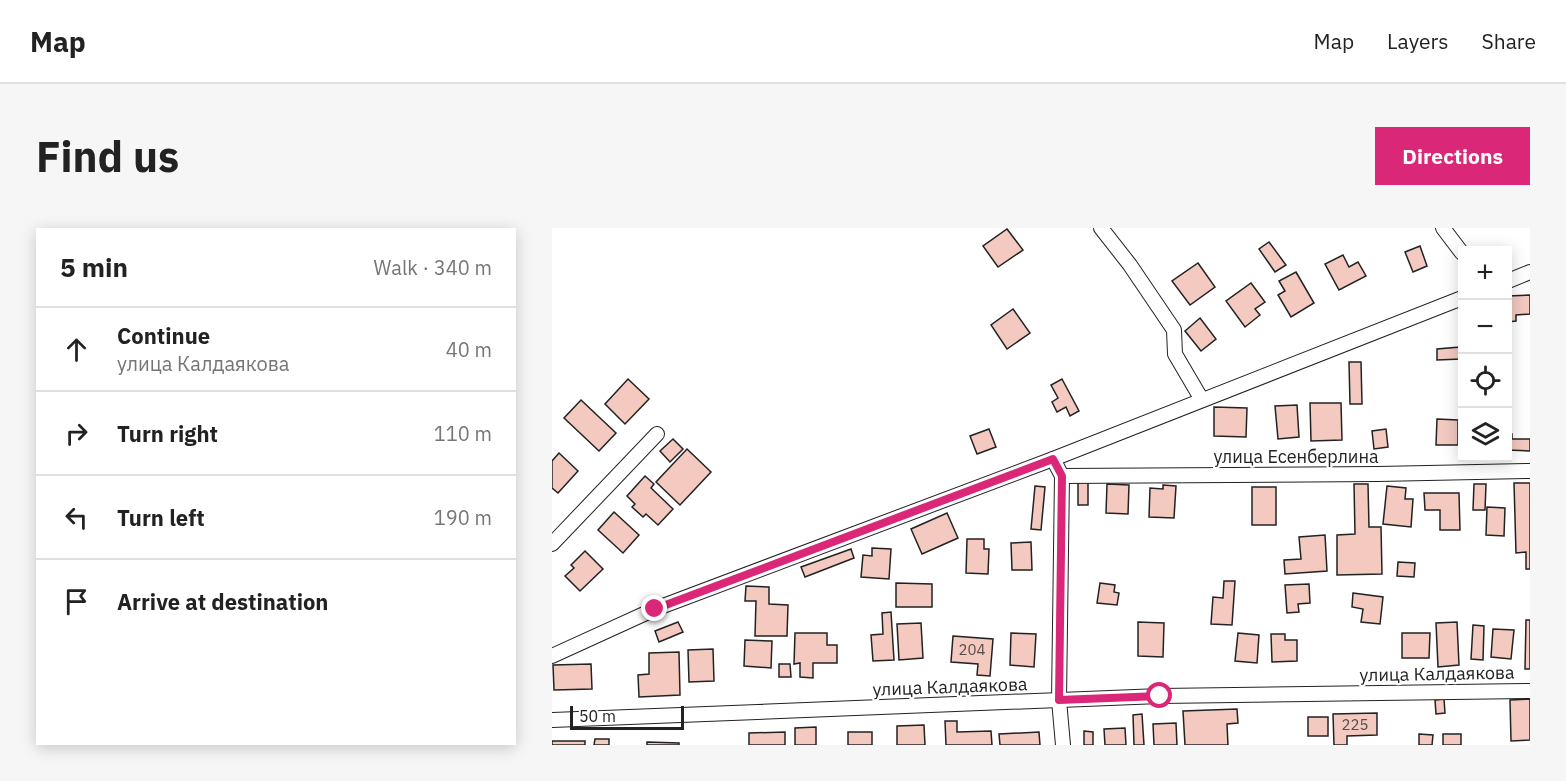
<!DOCTYPE html>
<meta charset="utf-8">
<style>
:root{--surface:#fff;--page:#f6f6f6;--text:#222;--muted:#767676;--line:#e0e0e0;--accent:#db2777}
body{margin:0;font-family:"IBM Plex Sans",sans-serif;background:var(--page);color:var(--text)}
.controls{position:absolute;right:18px;top:18px;display:grid;overflow:hidden;border-radius:0px;box-shadow:0 3px 15px #0003}
.controls button{width:54px;height:54px;display:grid;place-items:center;padding:0;border:0;border-bottom:2px solid var(--line);background:var(--surface);color:var(--text);font:30px sans-serif}
.scale{position:absolute;left:18px;bottom:15px;width:114px;box-sizing:border-box;padding-left:6px;border:3px solid #222;border-top:0;font-size:16px;line-height:21px;white-space:nowrap;color:#222;-webkit-text-stroke:4px #fff;paint-order:stroke}
.stop{position:absolute;width:18px;height:18px;margin:-14px;border:4px solid #db2777;border-radius:50%;background:#fff}
.stop.end{background:#db2777;border-color:#fff;box-shadow:0 2px 6px #0008}
.list{margin:0;padding:0;list-style:none}
h2{display:flex;justify-content:space-between;align-items:center;height:78px;margin:0;padding:0 24px;font-size:26px}
h2 small{font-size:20px;font-weight:400;color:var(--muted)}
.list li{display:grid;grid-template-columns:39px 1fr auto;gap:18px;align-items:center;box-sizing:border-box;height:84px;padding:0 24px;border-top:2px solid var(--line)}
.list b{display:block;font-size:22px;white-space:nowrap}
.list p{margin:0;font-size:20px;white-space:nowrap;color:var(--muted)}
.list em{font-size:20px;font-style:normal;color:var(--muted)}
.icon{flex:none;width:33px;height:33px;fill:none;stroke:currentColor;stroke-width:2;stroke-linecap:round;stroke-linejoin:round}
.map{position:relative;flex:none;width:978px;height:517px;overflow:hidden;border-radius:0px}
header{display:flex;align-items:center;gap:36px;box-sizing:border-box;height:84px;padding:0 30px;background:var(--surface);border-bottom:2px solid var(--line)}
header strong{font-size:28px}
nav{display:flex;gap:33px;margin-inline-start:auto;font-size:21px}
.intro{display:flex;align-items:center;justify-content:space-between;box-sizing:border-box;height:144px;padding:0 36px}
h1{margin:0;font-size:42px}
.button{padding:15px 27px;border-radius:0px;background:var(--accent);color:#fff;font-size:21px;font-weight:700}
main{display:flex;gap:36px;padding:0 36px}
aside{flex:1;background:var(--surface);border-radius:0px;box-shadow:0 3px 15px #0003}
.map>svg:first-child{display:block}
.building{fill:#f3c9c0;stroke:#222;stroke-width:1.5}
.lines{fill:none;stroke-linecap:round;stroke-linejoin:round}
.street-casing{stroke:#222;stroke-width:16}
.street{stroke:#fff;stroke-width:14}
.route{stroke:#db2777;stroke-width:8}
.labels{text-anchor:middle;stroke-width:4.5;stroke-linejoin:round;paint-order:stroke}
.number-label{font-size:15px;fill:#564c4a}
.street-label{font-size:18px;fill:#222;stroke:#fff}
</style>
<header>
<strong>Map</strong>
<nav><a>Map</a><a>Layers</a><a>Share</a></nav>
</header>
<div class="intro"><h1>Find us</h1><a class="button">Directions</a></div>
<main>
<aside>
<h2>5 min<small>Walk · 340 m</small></h2>
<ul class="list">
<li><svg class="icon" aria-label="ahead" viewBox="0 0 24 24"><path d="M12 20V5M6 11l6-6 6 6"/></svg><div><b>Continue</b><p>улица Калдаякова</p></div><em>40 m</em></li>
<li><svg class="icon" aria-label="right" viewBox="0 0 24 24"><path d="M7 20v-9h11M14 6l5 5-5 5"/></svg><div><b>Turn right</b></div><em>110 m</em></li>
<li><svg class="icon" aria-label="left" viewBox="0 0 24 24"><path d="M17 20v-9H6M10 6l-5 5 5 5"/></svg><div><b>Turn left</b></div><em>190 m</em></li>
<li><svg class="icon" aria-label="arrive" viewBox="0 0 24 24"><path d="M6 21V4h12l-3 4 3 4H6"/></svg><div><b>Arrive at destination</b></div></li>
</ul>
</aside>
<div class="map">
<svg width="978" height="517" viewBox="0 0 978 517">
<rect width="100%" height="100%" fill="#fff"/>
<!-- building -->
<g class="building">
<polygon points="455,1 471,22 446,39 431,18"/>
<polygon points="717,14 734,37 723,44 707,21"/>
<polygon points="868,18 875,38 861,44 853,24"/>
<polygon points="791,27 797,39 806,34 814,48 787,62 773,36"/>
<polygon points="646,35 663,59 638,77 620,53"/>
<polygon points="744,44 762,75 739,89 726,67 733,63 727,53"/>
<polygon points="699,55 713,74 703,81 708,87 693,99 674,73"/>
<polygon points="978,67 978,86 964,87 964,93 956,94 956,68"/>
<polygon points="461,81 478,105 455,121 439,97"/>
<polygon points="648,90 664,111 649,123 633,103"/>
<polygon points="907,98 910,98 909,131 885,132 885,121 908,119"/>
<polygon points="797,134 809,134 810,176 798,176"/>
<polygon points="76,151 97,171 73,196 53,176"/>
<polygon points="510,151 527,183 518,188 514,179 505,184 500,174 506,170 499,157"/>
<polygon points="29,172 64,205 47,223 12,190"/>
<polygon points="758,175 789,175 790,212 759,213"/>
<polygon points="745,177 747,209 726,211 723,178"/>
<polygon points="662,179 695,180 694,209 662,208"/>
<polygon points="885,191 906,192 906,217 884,217"/>
<polygon points="437,201 444,219 425,226 418,208"/>
<polygon points="834,201 836,219 822,221 820,203"/>
<polygon points="956,206 960,206 960,211 978,211 978,223 956,222"/>
<polygon points="121,211 131,221 118,234 108,223"/>
<polygon points="135,221 159,244 128,277 104,254"/>
<polygon points="7,225 26,243 6,265 0,260 0,233"/>
<polygon points="93,248 102,256 99,260 121,281 106,297 94,286 91,289 80,279 83,276 75,268"/>
<rect x="526" y="253" width="10" height="24"/>
<polygon points="962,255 978,255 978,341 974,341 974,324 964,325"/>
<polygon points="555,256 577,257 576,286 554,285"/>
<polygon points="802,256 816,256 817,299 829,299 830,346 785,347 785,307 803,306"/>
<polygon points="922,256 934,256 933,282 921,282"/>
<polygon points="611,257 624,258 622,290 597,289 598,260 611,261"/>
<polygon points="483,258 493,259 489,302 479,301"/>
<polygon points="835,258 854,260 853,271 861,271 859,299 831,296"/>
<rect x="700" y="259" width="24" height="38"/>
<polygon points="872,265 907,265 908,302 888,302 888,282 873,282"/>
<polygon points="935,279 953,280 952,308 934,307"/>
<polygon points="62,284 87,307 71,325 46,302"/>
<polygon points="395,285 406,310 370,326 359,301"/>
<polygon points="773,307 775,343 733,346 732,332 749,331 747,309"/>
<polygon points="415,311 432,311 432,321 437,321 436,346 414,345"/>
<polygon points="479,314 480,342 460,342 459,315"/>
<polygon points="320,320 339,321 337,351 309,349 311,327 320,328"/>
<polygon points="299,321 302,330 253,349 249,339"/>
<polygon points="33,323 51,341 28,363 13,348 22,340 19,337"/>
<polygon points="846,334 863,335 862,349 845,348"/>
<polygon points="672,353 683,353 680,397 659,396 661,369 671,370"/>
<polygon points="344,355 380,356 380,379 344,379"/>
<polygon points="548,355 563,357 562,364 567,365 565,377 545,375"/>
<polygon points="757,356 758,375 746,376 747,384 735,385 733,357"/>
<polygon points="194,358 217,359 217,376 236,377 235,408 203,408 204,373 193,373"/>
<polygon points="801,365 831,369 828,396 809,394 811,381 800,379"/>
<polygon points="339,384 342,432 321,433 319,407 331,406 330,385"/>
<polygon points="974,392 978,392 978,441 973,441"/>
<polygon points="126,394 131,404 107,414 103,403"/>
<polygon points="586,394 612,395 611,429 586,428"/>
<polygon points="905,394 907,437 886,439 884,395"/>
<polygon points="369,395 371,430 347,432 345,396"/>
<polygon points="921,397 932,398 931,432 919,431"/>
<polygon points="941,401 962,402 959,431 939,429"/>
<polygon points="243,405 275,405 275,417 285,417 285,435 261,435 261,450 248,449 248,435 242,436"/>
<polygon points="459,405 484,406 482,439 458,437"/>
<polygon points="686,405 707,407 705,435 683,433"/>
<polygon points="850,405 878,405 877,430 850,430"/>
<polygon points="719,406 733,406 733,412 745,412 745,433 720,434"/>
<polygon points="401,408 441,411 438,448 425,447 426,436 399,434"/>
<polygon points="193,412 220,413 219,440 192,438"/>
<polygon points="161,421 162,453 137,454 136,422"/>
<polygon points="127,424 128,467 87,469 86,447 97,446 97,425"/>
<polygon points="39,436 40,461 2,462 1,437"/>
<polygon points="227,436 238,436 239,449 227,449"/>
<polygon points="892,471 893,485 884,486 883,472"/>
<polygon points="978,471 978,512 959,513 958,472"/>
<polygon points="685,481 686,495 675,496 676,517 633,517 631,483"/>
<polygon points="825,485 825,507 795,508 795,517 782,517 781,486"/>
<polygon points="590,486 592,517 582,517 581,487"/>
<rect x="756" y="489" width="20" height="19"/>
<polygon points="393,493 405,493 405,504 439,503 440,517 394,517"/>
<polygon points="624,495 625,517 602,517 601,496"/>
<polygon points="372,497 373,517 345,517 345,498"/>
<polygon points="264,499 264,517 243,517 243,500"/>
<polygon points="573,500 574,517 553,517 552,501"/>
<polygon points="532,503 541,504 541,517 532,517"/>
<polygon points="233,504 233,517 197,517 197,505"/>
<rect x="296" y="504" width="24" height="13"/>
<polygon points="487,504 488,517 448,517 447,506"/>
<polygon points="867,506 881,507 880,517 867,517"/>
<rect x="891" y="506" width="18" height="11"/>
<polygon points="43,511 57,511 57,517 42,517"/>
<rect x="0" y="513" width="33" height="4"/>
<polygon points="95,514 127,515 127,517 95,517"/>
</g>
<g class="lines">
<!-- street casing -->
<g class="street-casing">
<g id="street">
<polyline points="549,0 578,37 622,102 623,126 650,172"/>
<polyline points="891,0 910,25"/>
<polyline points="956,53 978,44"/>
<polyline points="501,231 510,248 507,472 511,517"/>
<polyline points="510,248 826,246 978,243"/>
<polyline points="0,316 105,206"/>
<polyline points="0,428 103,381 501,231 910,70"/>
<polyline points="0,492 608,468 978,463"/>
</g>
</g>
<!-- street -->
<use href="#street" class="street"/>
</g>
<g class="lines">
<!-- route -->
<polyline class="route" points="103,381 501,231 510,248 507,472 608,468"/>
</g>
<g class="labels">
<!-- number labels -->
<g class="number-label">
<text x="420" y="427">204</text>
<text x="803" y="502">225</text>
</g>
<!-- street labels -->
<g class="street-label">
<text x="744" y="235">улица Есенберлина</text>
<text transform="translate(885 446) rotate(-1)" y="6">улица Калдаякова</text>
<text transform="translate(398 459) rotate(-2)" y="6">улица Калдаякова</text>
</g>
</g>
</svg>
<div class="controls">
<button>+</button>
<button>−</button>
<button><svg class="icon" aria-label="locate" viewBox="0 0 24 24"><circle cx="12" cy="12" r="6"/><path d="M12 2v4M12 18v4M2 12h4M18 12h4"/></svg></button>
<button><svg class="icon" aria-label="layers" viewBox="0 0 24 24"><path d="M12 4l9 5-9 5-9-5zM3 14l9 5 9-5"/></svg></button>
</div>
<div class="scale">50 m</div>
<div class="stop" style="left:608px;top:468px"></div>
<div class="stop end" style="left:103px;top:381px"></div>
</div>
</main>
